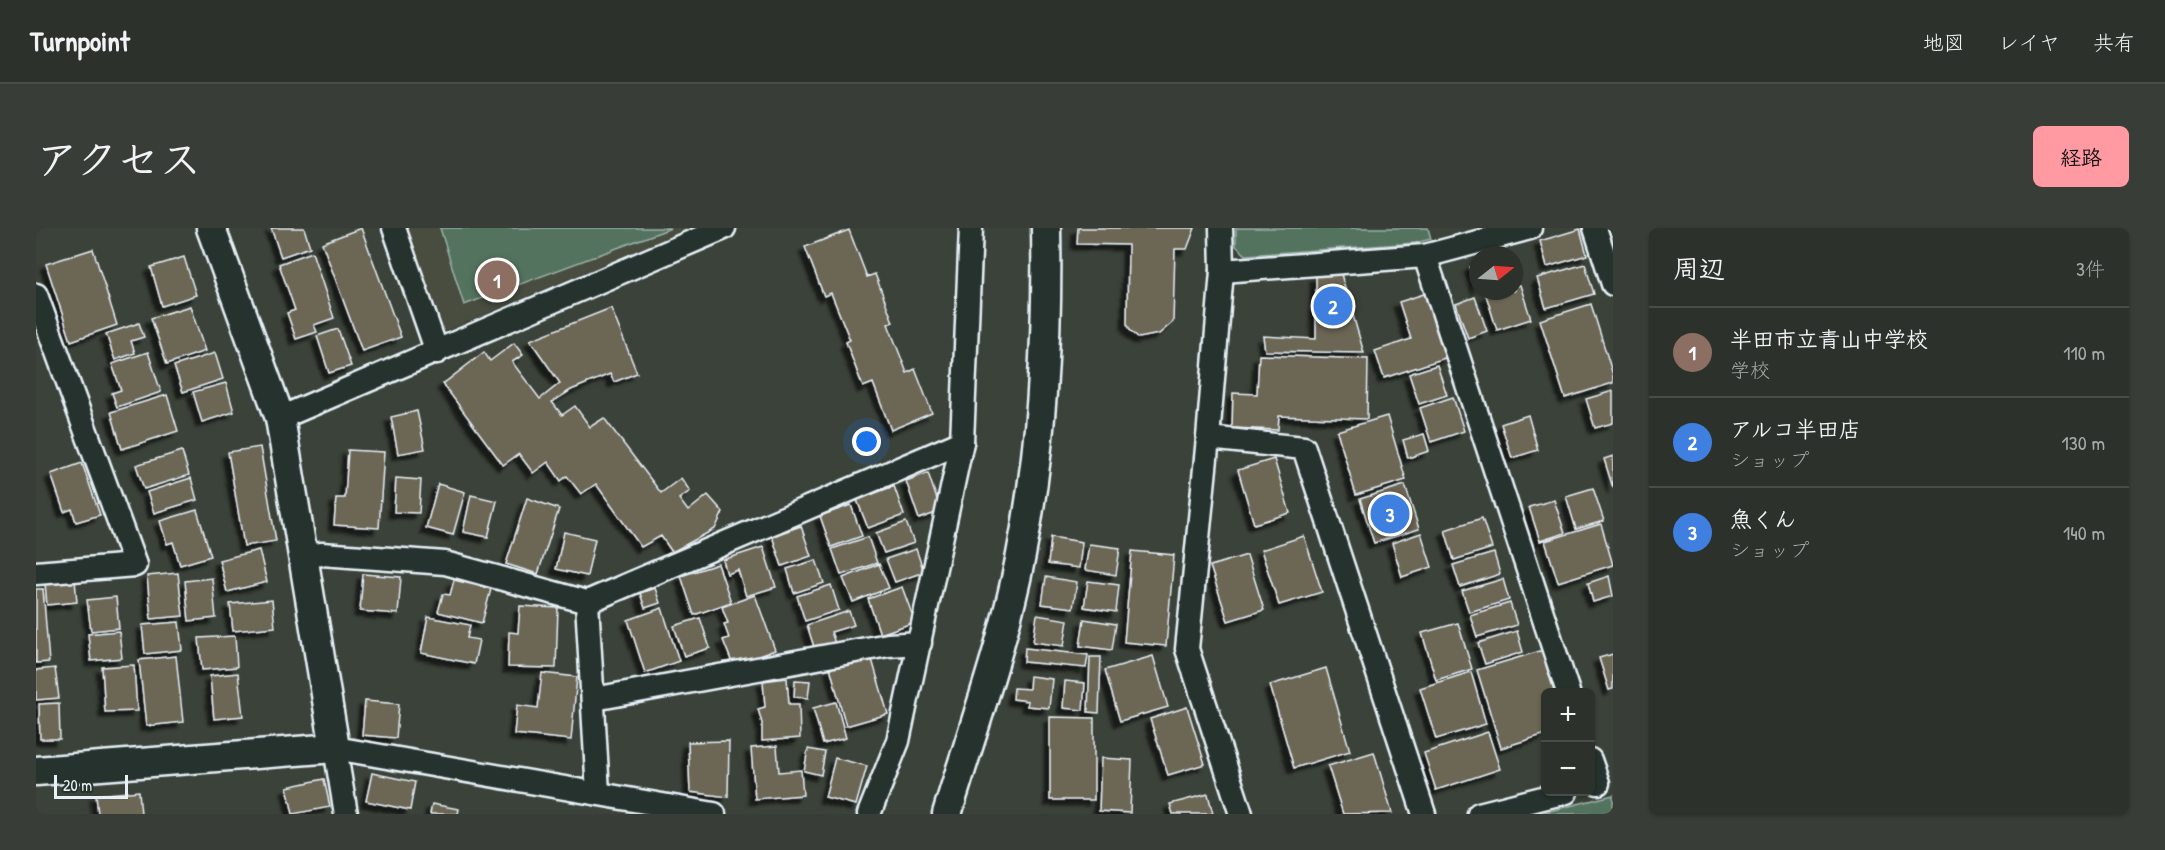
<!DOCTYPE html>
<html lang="ja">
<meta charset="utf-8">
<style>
:root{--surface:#2c322b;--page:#383e37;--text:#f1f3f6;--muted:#a6aaa9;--line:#484d47;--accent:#ff9aa2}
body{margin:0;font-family:"Patrick Hand","Klee One",sans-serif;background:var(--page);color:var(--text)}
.controls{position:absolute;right:18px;bottom:18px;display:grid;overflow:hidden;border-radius:9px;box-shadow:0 2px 4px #0004}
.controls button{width:54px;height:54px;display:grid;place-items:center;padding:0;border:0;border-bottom:2px solid var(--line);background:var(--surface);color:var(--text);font:30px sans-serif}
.compass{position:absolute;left:1433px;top:18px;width:54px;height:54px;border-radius:50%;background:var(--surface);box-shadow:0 2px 4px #0004;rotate:73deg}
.scale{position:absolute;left:18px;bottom:15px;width:74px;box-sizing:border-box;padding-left:6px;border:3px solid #e8f1f8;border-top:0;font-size:16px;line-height:21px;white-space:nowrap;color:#e8f1f8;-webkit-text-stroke:4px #26332d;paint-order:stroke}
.you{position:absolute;left:831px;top:214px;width:21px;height:21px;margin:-15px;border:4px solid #fff;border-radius:50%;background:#1a73e8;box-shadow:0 0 0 9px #1a73e833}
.badge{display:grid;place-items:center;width:39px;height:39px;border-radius:50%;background:var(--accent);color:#fff;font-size:20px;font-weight:700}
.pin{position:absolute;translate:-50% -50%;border:3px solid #fff;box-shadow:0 2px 6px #0006}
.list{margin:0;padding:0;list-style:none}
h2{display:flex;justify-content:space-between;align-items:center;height:78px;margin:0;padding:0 24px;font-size:26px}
h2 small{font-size:20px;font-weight:400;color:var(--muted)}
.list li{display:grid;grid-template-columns:39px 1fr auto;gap:18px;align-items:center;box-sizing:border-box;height:90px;padding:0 24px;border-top:2px solid var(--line)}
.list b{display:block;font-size:22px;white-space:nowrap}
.list p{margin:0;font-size:20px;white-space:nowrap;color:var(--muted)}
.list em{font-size:20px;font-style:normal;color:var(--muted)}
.map{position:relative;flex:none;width:1577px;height:586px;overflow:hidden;border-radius:9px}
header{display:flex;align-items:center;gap:36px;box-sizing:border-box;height:84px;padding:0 30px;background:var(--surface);border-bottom:2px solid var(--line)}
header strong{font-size:28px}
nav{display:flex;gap:33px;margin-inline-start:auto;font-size:21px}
.intro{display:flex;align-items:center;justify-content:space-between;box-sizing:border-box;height:144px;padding:0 36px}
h1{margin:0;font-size:42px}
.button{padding:15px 27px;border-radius:9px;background:var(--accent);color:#111;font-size:21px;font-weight:700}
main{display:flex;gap:36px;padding:0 36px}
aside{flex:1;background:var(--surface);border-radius:9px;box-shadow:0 2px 4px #0004}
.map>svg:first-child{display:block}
.built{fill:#4a4d41}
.green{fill:#52735e;stroke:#9db2ab;stroke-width:1.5}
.building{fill:#6c6655;stroke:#e8f1f8;stroke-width:1.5;filter:url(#shadow)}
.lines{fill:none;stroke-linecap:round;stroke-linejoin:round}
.minor-casing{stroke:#e8f1f8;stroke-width:27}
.tertiary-casing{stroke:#e8f1f8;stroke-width:33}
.minor{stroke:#26332d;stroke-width:22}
.tertiary{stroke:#26332d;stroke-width:28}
</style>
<header>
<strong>Turnpoint</strong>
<nav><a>地図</a><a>レイヤ</a><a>共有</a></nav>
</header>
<div class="intro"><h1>アクセス</h1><a class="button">経路</a></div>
<main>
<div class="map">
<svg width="1577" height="586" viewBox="0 0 1577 586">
<defs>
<filter id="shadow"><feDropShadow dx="-5.5" dy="5.5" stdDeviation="1.5" flood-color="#0009"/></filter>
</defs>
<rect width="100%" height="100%" fill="#3b4239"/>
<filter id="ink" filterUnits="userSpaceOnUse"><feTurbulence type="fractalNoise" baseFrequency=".0167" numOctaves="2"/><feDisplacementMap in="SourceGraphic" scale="12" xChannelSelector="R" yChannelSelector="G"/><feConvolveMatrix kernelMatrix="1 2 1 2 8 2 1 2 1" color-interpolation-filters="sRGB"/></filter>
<g filter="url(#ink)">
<!-- built -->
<polygon class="built" points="372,0 653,0 409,103"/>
<!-- green -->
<g class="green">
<polygon points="404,0 635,0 428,77"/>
<polygon points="1200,0 1392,0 1395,11 1379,15 1210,27 1200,18"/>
<polygon points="1577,567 1577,586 1502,586"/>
</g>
<!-- building -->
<g class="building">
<polygon points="235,0 268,0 274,19 245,29"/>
<polygon points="325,0 365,109 326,123 286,15"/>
<polygon points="1042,0 1159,0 1151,21 1139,21 1137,94 1123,106 1103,110 1095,103 1091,96 1092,17 1041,16"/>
<polygon points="1544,1 1551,27 1511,39 1504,13"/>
<polygon points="813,2 831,49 839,46 857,94 852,96 871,145 879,141 896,185 855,202 837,155 827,159 810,114 814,112 795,65 788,68 769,19"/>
<polygon points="57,21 81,97 35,113 10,36"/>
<polygon points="276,24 298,90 278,97 281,104 260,111 251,85 259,82 243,36"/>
<polygon points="148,29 160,67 126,78 115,39"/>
<polygon points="1442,36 1442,62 1434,39"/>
<polygon points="1549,36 1558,66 1510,80 1501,50"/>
<polygon points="1305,46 1328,125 1229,123 1227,108 1280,111 1280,48"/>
<polygon points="1484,57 1495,91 1461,102 1450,67 1462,63 1478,63 1478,58"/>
<polygon points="1391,65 1412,129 1348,150 1339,123 1375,111 1363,74"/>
<polygon points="1439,69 1451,103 1432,110 1420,76"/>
<polygon points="1555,76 1577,147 1577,155 1529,170 1504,92"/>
<polygon points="154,78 169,123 131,136 115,90"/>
<polygon points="575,80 601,145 578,154 574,146 535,162 516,174 526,187 539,178 554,199 568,190 625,265 645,250 654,263 643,271 652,283 672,267 687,284 679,301 636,324 625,308 605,319 560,256 545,266 531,248 525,253 512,234 497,245 483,226 467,237 407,156 448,124 454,133 478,115 487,127 476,134 504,171 524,155 494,112"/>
<polygon points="103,95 108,109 95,113 99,125 79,132 70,106"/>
<polygon points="302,101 315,138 293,145 281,108"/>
<polygon points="112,124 125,164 81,179 76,165 85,162 76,136"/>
<polygon points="179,125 187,151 147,164 138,138"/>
<polygon points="1223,127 1332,131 1331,191 1243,188 1242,202 1196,200 1197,165 1221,166"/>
<polygon points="1401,137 1411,167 1383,176 1373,146"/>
<polygon points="190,155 198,184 166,194 157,164"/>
<polygon points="1577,163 1577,195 1559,200 1550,171"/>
<polygon points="131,167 142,203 86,221 75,184"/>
<polygon points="1417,169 1428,203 1395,214 1384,180"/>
<polygon points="381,183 389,221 362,226 355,189"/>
<polygon points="1492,187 1502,222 1476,230 1465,196"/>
<polygon points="1351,188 1370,252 1320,267 1301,203"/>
<polygon points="1388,206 1393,223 1372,230 1367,212"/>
<polygon points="224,219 240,313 208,318 192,224"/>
<polygon points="312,222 348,224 343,300 298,297 300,270 309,270"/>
<polygon points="146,223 153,247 108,261 100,237"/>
<polygon points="1577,228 1577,260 1568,231"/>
<polygon points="1238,231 1254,285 1218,296 1202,242"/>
<polygon points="46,235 64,287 40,294 36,281 28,284 15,246"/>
<polygon points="892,245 905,283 883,291 870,253"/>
<polygon points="155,250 161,272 118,285 111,264"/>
<polygon points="360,250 385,252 383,285 358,284"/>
<polygon points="402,256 429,264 417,307 390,300"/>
<polygon points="1369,257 1383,301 1338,315 1324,271"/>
<polygon points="858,258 868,287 832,300 821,272"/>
<polygon points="1557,260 1568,293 1540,301 1530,268"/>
<polygon points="435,267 461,273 452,309 427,304"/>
<polygon points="491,270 523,281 502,346 470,336"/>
<polygon points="1518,272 1529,305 1504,313 1493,279"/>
<polygon points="815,277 826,308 795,319 784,288"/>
<polygon points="161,282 175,328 144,337 137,314 131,316 124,293"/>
<polygon points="1446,290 1456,320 1418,332 1409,302"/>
<polygon points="870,294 878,315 848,325 840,305"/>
<polygon points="1565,296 1577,337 1522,354 1509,313"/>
<polygon points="765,298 775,328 746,338 736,308"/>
<polygon points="528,304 559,311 551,348 520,341"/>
<polygon points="1385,305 1396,339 1366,349 1356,315"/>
<polygon points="1268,308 1286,364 1243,377 1225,322"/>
<polygon points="832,309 841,335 805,347 796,321"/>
<polygon points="1015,309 1046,314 1043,340 1012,336"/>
<polygon points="1053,316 1084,320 1080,347 1049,342"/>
<polygon points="727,319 740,359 710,368 702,342 691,346 687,332"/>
<polygon points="880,321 888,344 859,354 850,331"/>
<polygon points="223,322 231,354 191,364 183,332"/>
<polygon points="1096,323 1138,327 1130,418 1088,414"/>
<polygon points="1458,325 1464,346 1424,359 1417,337"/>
<polygon points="1211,327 1228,382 1192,393 1174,338"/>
<polygon points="780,332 788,355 758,365 751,341"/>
<polygon points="682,336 695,374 658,387 645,348"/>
<polygon points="843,336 853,360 817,374 807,350"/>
<polygon points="142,345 147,388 115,391 111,348"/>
<polygon points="327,346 365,349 362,386 324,383"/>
<polygon points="1573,348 1577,368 1557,374 1552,355"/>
<polygon points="1010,349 1041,354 1037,380 1006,376"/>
<polygon points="176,350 180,390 153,393 149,353"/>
<polygon points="1467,351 1473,372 1433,384 1426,363"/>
<polygon points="39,352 41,374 11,377 9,355"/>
<polygon points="418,352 455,361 446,395 402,384 407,366 414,367"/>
<polygon points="1052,353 1083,357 1080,384 1048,379"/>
<polygon points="795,357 803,382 769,393 761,368"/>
<polygon points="866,359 879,394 844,406 832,371"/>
<polygon points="619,360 624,375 609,380 604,365"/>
<polygon points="0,361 7,361 13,434 0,435"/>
<polygon points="719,367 739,422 697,437 687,412 693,410 688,396 692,395 686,379"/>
<polygon points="80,369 83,400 55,403 51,372"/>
<polygon points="236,372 239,399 197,403 194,376"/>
<polygon points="1474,375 1481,397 1441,409 1434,387"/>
<polygon points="484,378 522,380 520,440 472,439 473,404 482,405"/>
<polygon points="626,380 643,433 609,445 592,392"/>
<polygon points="813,383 818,397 795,404 799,415 779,422 771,397"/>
<polygon points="1001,387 1032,392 1028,418 997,414"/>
<polygon points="392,389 434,397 431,410 443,412 438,436 385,425"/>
<polygon points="664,390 674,420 648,428 638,398"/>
<polygon points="1048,391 1080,396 1076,422 1044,418"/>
<polygon points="143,394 146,422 109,426 106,397"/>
<polygon points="1422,395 1436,441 1400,452 1386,405"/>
<polygon points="83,403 86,430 55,433 52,406"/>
<polygon points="1481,403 1487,424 1449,436 1442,415"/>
<polygon points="199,408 201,439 166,442 163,410"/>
<polygon points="989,420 1052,427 1050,440 988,434"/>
<polygon points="1511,421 1524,464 1510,464 1510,506 1465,520 1441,442"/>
<polygon points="1577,426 1577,461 1573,462 1563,430"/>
<polygon points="140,428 147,494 110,498 103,432"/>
<polygon points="835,428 852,486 810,498 794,439"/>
<polygon points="1117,428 1132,479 1084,493 1069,442"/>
<polygon points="1054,429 1065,429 1063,485 1052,484"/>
<polygon points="98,437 101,483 69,484 66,439"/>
<polygon points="19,440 23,470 0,472 0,442"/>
<polygon points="1290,440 1314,523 1258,540 1234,457"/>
<polygon points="1435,444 1450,496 1400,511 1384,460"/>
<polygon points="202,445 207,488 178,491 174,448"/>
<polygon points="506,445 541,449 535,512 478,506 481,477 502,480"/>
<polygon points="994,448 1016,451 1013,480 991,478 992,473 977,471 978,460 993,461"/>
<polygon points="751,450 753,476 763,476 764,510 726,513 726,495 722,481 729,479 727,453"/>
<polygon points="759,452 774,453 772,470 758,469"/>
<polygon points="1029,453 1049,455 1047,482 1027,480"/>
<polygon points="329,473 363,476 360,510 326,507"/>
<polygon points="800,474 810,510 787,516 777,480"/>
<polygon points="23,475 24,511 4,511 3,476"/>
<polygon points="1151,479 1169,536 1132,547 1114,491"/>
<polygon points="1014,489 1058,490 1058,572 1014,572"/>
<polygon points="1452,504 1464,541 1400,562 1388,525"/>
<polygon points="693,513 692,569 654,564 652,514"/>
<polygon points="741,518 743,544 765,542 767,567 719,571 715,520"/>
<polygon points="772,521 789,524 785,547 768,543"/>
<polygon points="1338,524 1356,585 1307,586 1292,538"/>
<polygon points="799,530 831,538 820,577 789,569"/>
<polygon points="1065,530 1096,532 1094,585 1063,583"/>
<polygon points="336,545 379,554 374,582 330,573"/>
<polygon points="288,551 294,579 257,586 251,559"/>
<polygon points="103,563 105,586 62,586 60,567"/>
<polygon points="1172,566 1177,586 1137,586 1134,576"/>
<polygon points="396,576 423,581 422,586 394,586"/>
</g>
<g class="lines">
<!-- minor casing -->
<g class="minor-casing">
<g id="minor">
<polyline points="358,0 401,124"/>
<polyline points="1185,0 1186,43 1172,210 1151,421 1205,586"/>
<polyline points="1559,0 1577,56"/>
<polyline points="1389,28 1532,464"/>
<polyline points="1186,43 1389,28 1494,0"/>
<polyline points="0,67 99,337 0,345"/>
<polyline points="244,190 688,0"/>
<polyline points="1172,210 1268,220 1388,586"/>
<polyline points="268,328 286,326 409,335 551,374 926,214"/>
<polyline points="551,374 562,565"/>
<polyline points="558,471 852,417 884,415"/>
<polyline points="1554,532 1562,555"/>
<polyline points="310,586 299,520 678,586"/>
<polyline points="833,586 862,513 926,214 935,0"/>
<polyline points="1443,586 1530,564"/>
</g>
</g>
<!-- tertiary casing -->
<g class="tertiary-casing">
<g id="tertiary">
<polyline points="0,543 299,520 244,190 175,0"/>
<path d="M911,586C937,500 968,415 985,327C1006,219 1012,110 1010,0"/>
</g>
</g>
<!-- minor -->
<use href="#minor" class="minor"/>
<!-- tertiary -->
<use href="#tertiary" class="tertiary"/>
</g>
</g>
</svg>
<div class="controls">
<button>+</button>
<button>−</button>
</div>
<svg class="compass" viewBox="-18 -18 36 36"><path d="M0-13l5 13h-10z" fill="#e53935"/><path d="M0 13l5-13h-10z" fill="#a6aaa9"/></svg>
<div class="scale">20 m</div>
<div class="you"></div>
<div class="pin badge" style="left:461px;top:52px;background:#8d6e63">1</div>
<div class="pin badge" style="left:1297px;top:78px;background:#3f7fe0">2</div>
<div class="pin badge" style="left:1354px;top:286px;background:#3f7fe0">3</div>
</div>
<aside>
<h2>周辺<small>3件</small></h2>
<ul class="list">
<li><span class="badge" style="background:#8d6e63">1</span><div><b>半田市立青山中学校</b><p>学校</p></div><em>110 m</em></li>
<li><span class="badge" style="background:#3f7fe0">2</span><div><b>アルコ半田店</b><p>ショップ</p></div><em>130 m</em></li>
<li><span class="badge" style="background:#3f7fe0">3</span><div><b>魚くん</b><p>ショップ</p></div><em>140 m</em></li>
</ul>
</aside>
</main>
